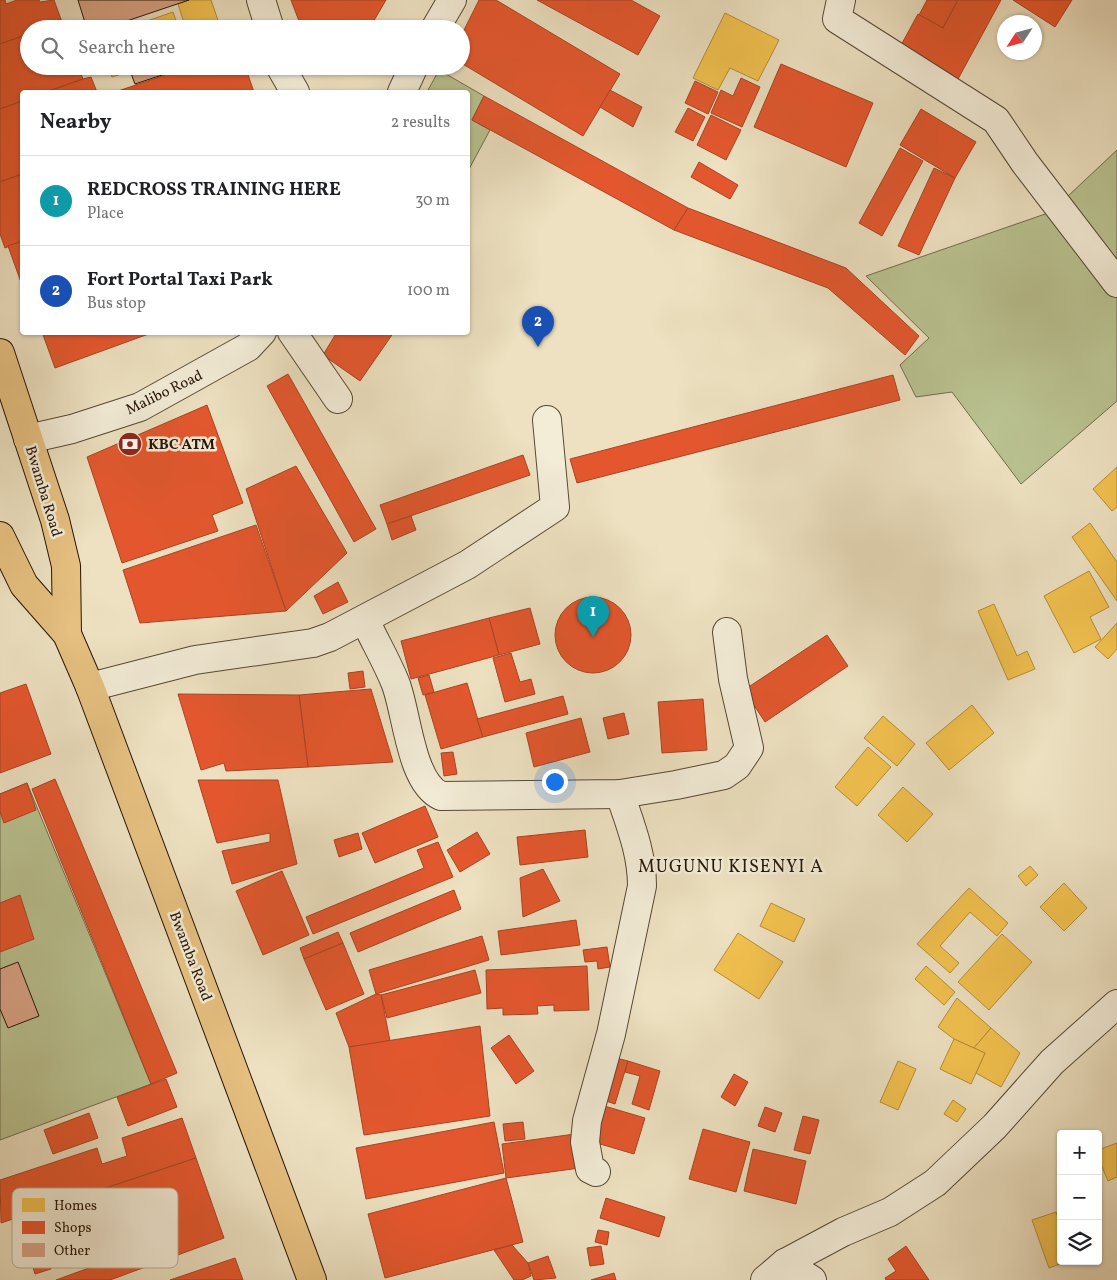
<!DOCTYPE html>
<meta charset="utf-8">
<style>
:root{--surface:#fff;--page:#f2f2f2;--text:#202124;--muted:#757577;--line:#e0e0e0;--accent:#8f2418}
body{margin:0;font-family:Vollkorn,serif;background:var(--page);color:var(--text)}
.controls{position:absolute;right:15px;bottom:15px;display:grid;overflow:hidden;border-radius:5px;box-shadow:0 1px 4px #0004}
.controls button{width:45px;height:45px;display:grid;place-items:center;padding:0;border:0;border-bottom:1px solid var(--line);background:var(--surface);color:var(--text);font:25px sans-serif}
.compass{position:absolute;left:997px;top:15px;width:45px;height:45px;border-radius:50%;background:var(--surface);box-shadow:0 1px 4px #0004;rotate:234deg}
.you{position:absolute;left:554px;top:781px;width:18px;height:18px;margin:-12px;border:4px solid #fff;border-radius:50%;background:#1a73e8;box-shadow:0 0 0 8px #1a73e833}
.badge{display:grid;place-items:center;width:32px;height:32px;border-radius:50%;background:var(--accent);color:#fff;font-size:16px;font-weight:700}
.pin{position:absolute;translate:-50% -41px;filter:drop-shadow(0 1px 2px #0008)}
.pin::after{content:'';position:absolute;top:26px;width:18px;height:15px;background:inherit;clip-path:polygon(0 0,100% 0,50% 100%)}
.list{margin:0;padding:0;list-style:none}
h2{display:flex;justify-content:space-between;align-items:center;height:65px;margin:0;padding:0 20px;font-size:21px}
h2 small{font-size:16px;font-weight:400;color:var(--muted)}
.list li{display:grid;grid-template-columns:32px 1fr auto;gap:15px;align-items:center;box-sizing:border-box;height:90px;padding:0 20px;border-top:1px solid var(--line)}
.list b{display:block;font-size:19px;white-space:nowrap}
.list p{margin:0;font-size:16px;white-space:nowrap;color:var(--muted)}
.list em{font-size:16px;font-style:normal;color:var(--muted)}
.icon{flex:none;width:28px;height:28px;fill:none;stroke:currentColor;stroke-width:2;stroke-linecap:round;stroke-linejoin:round}
.map{position:relative;flex:none;width:1117px;height:1280px;overflow:hidden}
.search{position:absolute;background:var(--surface);box-shadow:0 1px 4px #0004;left:20px;top:20px;width:450px;height:55px;display:flex;align-items:center;gap:12px;box-sizing:border-box;padding:0 18px;border-radius:28px;color:var(--muted);font-size:19px}
.panel{position:absolute;background:var(--surface);box-shadow:0 1px 4px #0004;left:20px;top:90px;width:450px;height:245px;border-radius:5px}
.map>svg:first-child{display:block}
.green{fill:#bac291;stroke:#706c4c}
.homes{fill:#f2c14e;stroke:#b48d38}
.shops{fill:#e4572e;stroke:#ab4322}
.building{fill:#daa487;stroke:#251506}
.lines{fill:none;stroke-linecap:round;stroke-linejoin:round}
.minor-casing{stroke:#574835;stroke-width:30}
.major-casing{stroke:#251506;stroke-width:30}
.minor{stroke:#f3ecd7;stroke-width:28}
.major{stroke:#e6c080;stroke-width:28}
.labels{text-anchor:middle;stroke-width:5;stroke-linejoin:round;paint-order:stroke}
.street-label{font-size:15px;fill:#251506;stroke:#f3ecd7}
.poi-label{font-size:15px;font-weight:bold;fill:#251506;stroke:#f3ecd7;text-anchor:start}
.quarter-label{font-size:18px;letter-spacing:1px;fill:#251506;stroke:#f3ecd7}
.key{fill:#f3ecd7;stroke:#b5ac98;stroke-width:1}
.key-label{font-size:14px;fill:#251506}
</style>
<div class="map">
<svg width="1117" height="1280" viewBox="0 0 1117 1280">
<rect width="100%" height="100%" fill="#ede1c1"/>
<filter id="stains"><feTurbulence type="fractalNoise" baseFrequency=".004" numOctaves="4"/><feColorMatrix values="0 0 0 0 .2 0 0 0 0 .09 0 0 0 0 .02 0 0 0 .5 -.17"/></filter>
<radialGradient id="worn" r=".72"><stop offset=".6" stop-color="#630" stop-opacity="0"/><stop offset="1" stop-color="#630" stop-opacity=".3"/></radialGradient>
<!-- green -->
<g class="green">
<polygon points="439,70 484,96 472,120 490,130 468,171 468,92 427,92"/>
<polygon points="1117,150 1117,401 1021,484 952,392 916,397 900,365 929,338 866,276 1051,212"/>
<polygon points="27,783 151,1084 0,1140 0,794"/>
</g>
<!-- homes -->
<g class="homes">
<polygon points="189,0 211,0 221,29 186,29 178,4"/>
<polygon points="173,12 179,29 124,29"/>
<polygon points="725,13 779,40 758,81 730,68 718,90 693,78"/>
<polygon points="108,66 125,66 127,72 112,77"/>
<polygon points="1117,467 1117,507 1112,511 1093,489"/>
<polygon points="1090,523 1117,562 1117,601 1072,537"/>
<polygon points="1089,571 1109,607 1090,617 1101,639 1074,653 1044,596"/>
<polygon points="994,604 1017,656 1027,651 1035,669 1008,680 978,611"/>
<polygon points="1117,623 1117,649 1108,659 1095,647"/>
<polygon points="972,705 994,733 949,770 926,743"/>
<polygon points="883,716 915,744 897,766 864,738"/>
<polygon points="868,747 891,767 857,806 835,787"/>
<polygon points="903,787 933,814 907,842 878,815"/>
<polygon points="1030,866 1038,875 1026,886 1018,876"/>
<polygon points="1064,883 1087,908 1064,931 1040,907"/>
<polygon points="969,888 1008,923 997,936 970,912 940,946 959,963 950,973 917,944"/>
<polygon points="771,903 805,919 794,942 760,926"/>
<polygon points="738,933 783,962 759,999 714,970"/>
<polygon points="1002,934 1032,962 989,1010 958,982"/>
<polygon points="926,966 955,992 944,1005 915,979"/>
<polygon points="957,998 991,1028 974,1048 954,1039 938,1027"/>
<polygon points="991,1028 1020,1053 1001,1087 976,1073 985,1053 974,1048"/>
<polygon points="954,1039 985,1053 971,1084 940,1069"/>
<polygon points="898,1061 916,1069 898,1110 880,1102"/>
<polygon points="953,1100 966,1109 957,1122 944,1114"/>
<polygon points="1117,1143 1117,1177 1108,1181 1098,1157 1098,1150"/>
<polygon points="1056,1212 1061,1225 1061,1261 1068,1261 1049,1268 1032,1220"/>
</g>
<!-- shops -->
<g class="shops">
<polygon points="0,0 5,0 6,4 17,0 39,0 40,2 54,0 62,22 43,29 29,29 29,34 0,44"/>
<polygon points="291,0 386,0 369,29 302,29"/>
<polygon points="479,0 496,0 620,74 583,136 461,63 461,36"/>
<polygon points="537,0 631,0 660,16 638,55"/>
<polygon points="927,0 958,0 943,28 919,15"/>
<polygon points="958,0 1001,0 958,79 900,47 918,14 943,28"/>
<polygon points="1013,0 1072,0 1055,27"/>
<polygon points="62,22 65,29 43,29"/>
<polygon points="29,34 29,66 78,66 83,79 46,92 22,92 22,101 0,109 0,44"/>
<polygon points="781,64 873,103 846,167 754,127"/>
<polygon points="192,66 245,66 254,92 115,92"/>
<polygon points="91,77 97,92 46,92 83,79"/>
<polygon points="741,78 760,87 742,127 711,113 721,90 733,96"/>
<polygon points="695,81 718,92 708,114 685,103"/>
<polygon points="610,90 642,107 633,127 600,107"/>
<polygon points="484,96 688,208 674,230 472,120"/>
<polygon points="22,101 22,174 0,182 0,109"/>
<polygon points="688,108 705,117 693,141 675,132"/>
<polygon points="921,109 976,142 955,178 900,145"/>
<polygon points="711,115 741,130 726,160 697,145"/>
<polygon points="900,148 923,161 882,236 859,223"/>
<polygon points="699,162 738,185 730,199 691,177"/>
<polygon points="934,168 955,178 919,255 898,246"/>
<polygon points="22,174 22,241 5,248 0,234 0,182"/>
<polygon points="688,208 846,268 919,336 905,355 828,288 674,230"/>
<polygon points="22,241 22,285 8,246"/>
<polygon points="42,332 154,332 55,368"/>
<polygon points="337,332 394,332 360,381 323,355"/>
<polygon points="288,374 376,529 354,542 267,386"/>
<polygon points="893,375 900,400 577,483 570,459"/>
<polygon points="207,405 243,503 212,515 218,531 122,563 87,457"/>
<polygon points="523,455 530,475 387,524 380,505"/>
<polygon points="296,466 347,553 286,611 246,489"/>
<polygon points="411,516 416,530 392,540 387,524"/>
<polygon points="256,525 286,611 140,623 123,570"/>
<polygon points="338,582 348,602 323,614 314,596"/>
<circle cx="593" cy="635" r="38"/>
<polygon points="530,608 540,644 499,655 489,618"/>
<polygon points="489,618 499,655 411,679 401,641"/>
<polygon points="827,635 848,666 765,722 744,690"/>
<polygon points="511,653 520,682 531,679 535,694 505,702 493,658"/>
<polygon points="363,671 365,687 350,689 348,673"/>
<polygon points="429,675 434,692 423,695 418,678"/>
<polygon points="467,683 483,737 441,749 425,695"/>
<polygon points="26,684 51,754 0,773 0,693"/>
<polygon points="371,689 393,762 308,767 299,695"/>
<polygon points="178,694 299,695 308,767 226,771 224,763 201,770"/>
<polygon points="563,696 568,714 483,737 477,719"/>
<polygon points="703,699 707,750 662,753 658,702"/>
<polygon points="624,713 629,734 608,739 603,718"/>
<polygon points="581,718 590,752 534,767 526,733"/>
<polygon points="453,752 457,774 444,776 441,753"/>
<polygon points="55,779 177,1073 151,1084 32,789"/>
<polygon points="198,780 278,780 297,864 232,884 222,851 270,842 270,833 217,843"/>
<polygon points="27,783 36,810 4,823 0,812 0,794"/>
<polygon points="425,806 438,837 375,863 362,833"/>
<polygon points="585,830 588,857 520,865 517,837"/>
<polygon points="477,832 490,854 460,872 447,850"/>
<polygon points="358,833 362,849 339,857 334,840"/>
<polygon points="438,842 453,877 313,934 306,917 424,868 417,850"/>
<polygon points="543,869 560,901 523,917 520,878"/>
<polygon points="282,871 309,935 263,955 236,891"/>
<polygon points="454,890 461,909 358,952 350,933"/>
<polygon points="20,895 34,939 0,952 0,903"/>
<polygon points="576,920 580,945 501,955 498,931"/>
<polygon points="338,932 343,943 304,959 300,948"/>
<polygon points="482,936 489,960 376,994 369,970"/>
<polygon points="343,943 364,994 326,1010 304,959"/>
<polygon points="607,947 610,967 598,969 597,961 585,962 583,950"/>
<polygon points="587,966 589,1010 554,1011 554,1005 537,1006 538,1014 503,1015 503,1008 487,1009 486,970"/>
<polygon points="475,970 481,993 387,1018 381,995"/>
<polygon points="376,994 381,995 390,1041 349,1047 336,1013"/>
<polygon points="480,1026 490,1116 364,1135 349,1047"/>
<polygon points="509,1035 534,1071 516,1084 491,1048"/>
<polygon points="612,1057 628,1061 615,1104 600,1099"/>
<polygon points="628,1061 660,1071 649,1110 632,1104 640,1076 625,1072"/>
<polygon points="734,1074 748,1082 735,1106 721,1097"/>
<polygon points="166,1079 177,1107 128,1126 117,1097"/>
<polygon points="601,1105 645,1118 634,1154 590,1141"/>
<polygon points="765,1107 782,1113 775,1132 758,1126"/>
<polygon points="89,1113 98,1138 53,1154 44,1130"/>
<polygon points="803,1116 819,1120 810,1154 794,1150"/>
<polygon points="182,1118 196,1158 1,1223 0,1180 97,1148 102,1164 127,1156 122,1138"/>
<polygon points="494,1122 504,1173 366,1199 356,1148"/>
<polygon points="523,1122 525,1139 505,1141 503,1124"/>
<polygon points="703,1129 750,1142 736,1192 689,1179"/>
<polygon points="582,1133 587,1167 506,1178 502,1144"/>
<polygon points="753,1149 806,1161 796,1204 744,1191"/>
<polygon points="196,1158 224,1238 110,1280 56,1280 171,1238 154,1193 26,1240 18,1217"/>
<polygon points="506,1178 523,1242 385,1278 368,1214"/>
<polygon points="606,1198 665,1217 659,1237 600,1218"/>
<polygon points="598,1230 609,1232 607,1245 595,1242"/>
<polygon points="43,1242 51,1269 35,1274 27,1247"/>
<polygon points="512,1245 528,1263 531,1276 522,1280 514,1280 494,1250"/>
<polygon points="601,1246 604,1264 590,1266 587,1248"/>
<polygon points="906,1246 929,1280 886,1280 885,1278 896,1271 888,1259"/>
<polygon points="548,1256 556,1278 534,1280 528,1263"/>
<polygon points="235,1258 243,1280 170,1280"/>
<polygon points="614,1273 616,1280 591,1280"/>
</g>
<!-- building -->
<g class="building">
<polygon points="78,0 189,0 103,29 87,29"/>
<polygon points="135,66 179,66 180,69 135,84 129,68"/>
<polygon points="18,962 39,1016 8,1028 0,1009 0,969"/>
</g>
<g class="lines">
<!-- minor casing -->
<g class="minor-casing">
<g id="minor">
<polyline points="261,0 270,29"/>
<polyline points="841,0 837,19 996,120 1025,163 1117,283"/>
<polyline points="435,29 452,0"/>
<polyline points="280,66 295,92"/>
<polyline points="402,92 414,66"/>
<polyline points="292,332 338,399"/>
<polyline points="28,439 72,429 140,407 248,347 262,332"/>
<path d="M365,620C374,640 386,660 395,682C407,711 410,782 441,796L620,794L676,785L724,775L737,766L749,748L733,679L727,632"/>
<polyline points="90,687 195,660 313,643 330,637 467,565 555,507 547,420"/>
<path d="M596,1172L590,1169L585,1142L587,1121L611,1034L642,886C642,853 630,824 620,794"/>
<polyline points="785,1263 812,1280"/>
<polyline points="765,1280 785,1263 843,1232 890,1212 935,1183 995,1126 1052,1062 1117,1004"/>
</g>
</g>
<!-- major casing -->
<g class="major-casing">
<g id="major">
<polyline points="0,353 55,520 66,566 67,634"/>
<polyline points="0,536 24,585 67,634 90,687 312,1280"/>
</g>
</g>
<!-- minor -->
<use href="#minor" class="minor"/>
<!-- major -->
<use href="#major" class="major"/>
</g>
<!-- icons -->
<defs>
<g id="bank-disc" transform="scale(1.25)"><circle r="9.5" fill="#8f2418" stroke="#f3ecd7"/><path d="M-6-4H6V4H-6ZM0-2.3a2.3 2.3 0 1 0 0 4.6a2.3 2.3 0 1 0 0-4.6Z" fill="#fff"/></g>
</defs>
<g fill-rule="evenodd">
<use href="#bank-disc" x="130" y="444"/>
</g>
<g class="labels">
<!-- street labels -->
<g class="street-label">
<text transform="translate(164 392) rotate(-26)" y="5">Malibo Road</text>
<text transform="translate(44 491) rotate(73)" y="5">Bwamba Road</text>
<text transform="translate(191 956) rotate(69)" y="5">Bwamba Road</text>
</g>
<!-- poi labels -->
<g class="poi-label">
<text x="148" y="449">KBC ATM</text>
</g>
<!-- quarter labels -->
<g class="quarter-label">
<text x="731" y="872">MUGUNU KISENYI A</text>
</g>
</g>
<!-- legend -->
<rect x="12" y="1188" width="166" height="80" rx="8" class="key"/>
<rect x="22" y="1198" width="23" height="14" fill="#f2c14e"/>
<rect x="22" y="1221" width="23" height="13" fill="#e4572e"/>
<rect x="22" y="1243" width="23" height="14" fill="#daa487"/>
<g class="key-label">
<text x="54" y="1210">Homes</text>
<text x="54" y="1232">Shops</text>
<text x="54" y="1255">Other</text>
</g>
<rect width="100%" height="100%" filter="url(#stains)"/>
<rect width="100%" height="100%" fill="url(#worn)"/>
</svg>
<div class="controls">
<button>+</button>
<button>−</button>
<button><svg class="icon" aria-label="layers" viewBox="0 0 24 24"><path d="M12 4l9 5-9 5-9-5zM3 14l9 5 9-5"/></svg></button>
</div>
<svg class="compass" viewBox="-18 -18 36 36"><path d="M0-13l5 13h-10z" fill="#e53935"/><path d="M0 13l5-13h-10z" fill="#757577"/></svg>
<div class="you"></div>
<div class="pin badge" style="left:593px;top:637px;background:#0f9aa8">1</div>
<div class="pin badge" style="left:538px;top:347px;background:#1a4fb4">2</div>
<div class="search"><svg class="icon" aria-label="search" viewBox="0 0 24 24"><circle cx="10" cy="10" r="6"/><path d="M15 15l6 6"/></svg>Search here</div>
<section class="panel">
<h2>Nearby<small>2 results</small></h2>
<ul class="list">
<li><span class="badge" style="background:#0f9aa8">1</span><div><b>REDCROSS TRAINING HERE</b><p>Place</p></div><em>30 m</em></li>
<li><span class="badge" style="background:#1a4fb4">2</span><div><b>Fort Portal Taxi Park</b><p>Bus stop</p></div><em>100 m</em></li>
</ul>
</section>
</div>
